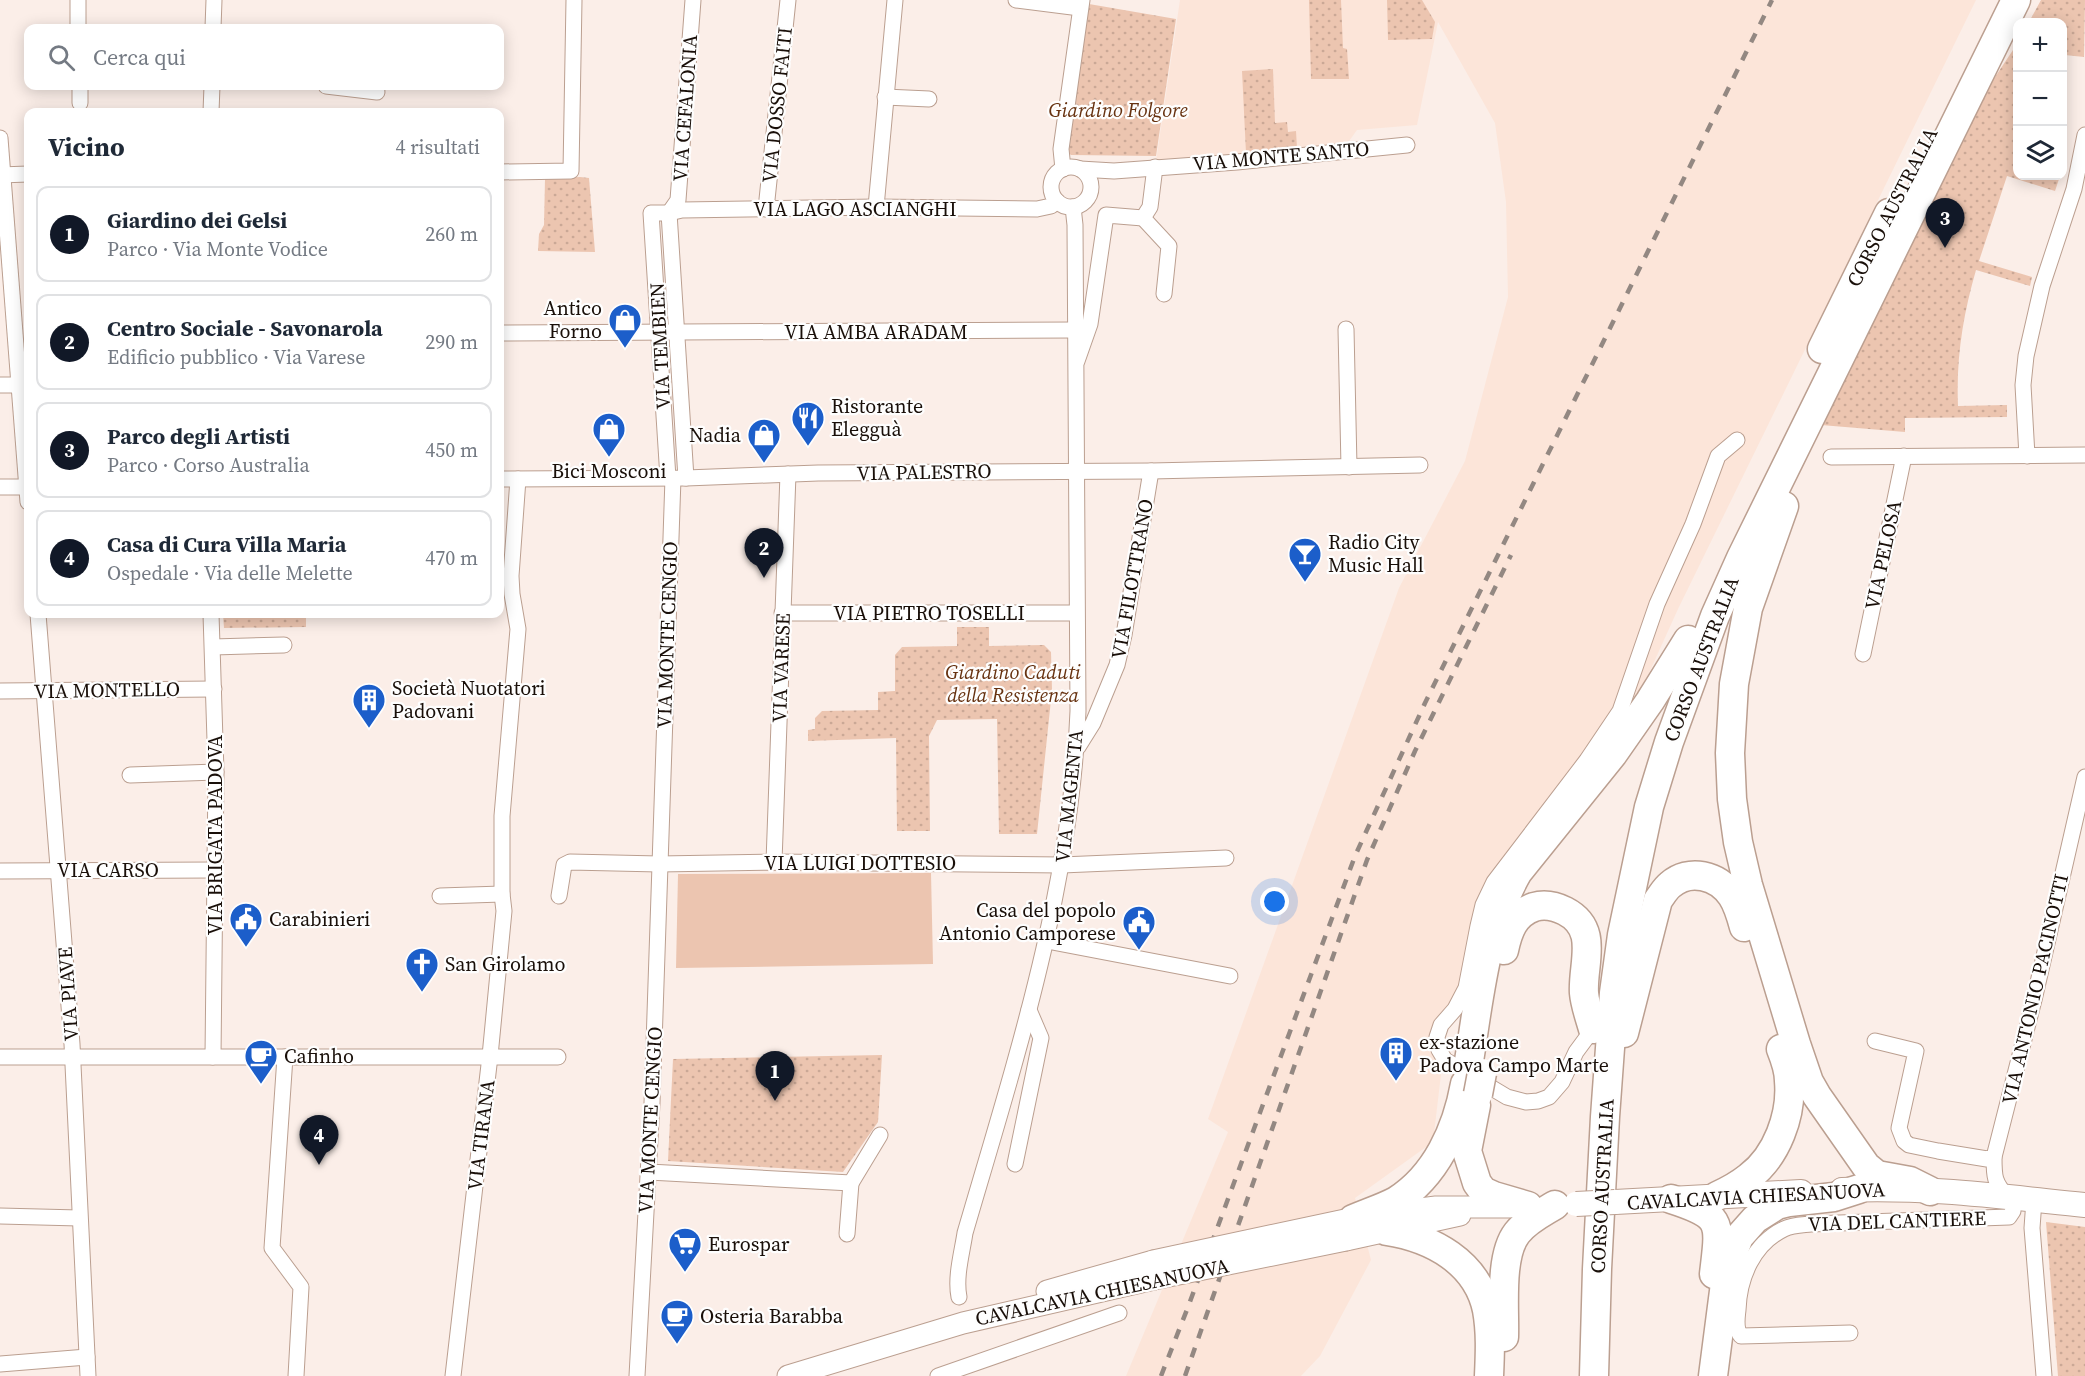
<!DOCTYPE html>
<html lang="it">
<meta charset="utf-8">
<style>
:root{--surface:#fff;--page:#f6f6f7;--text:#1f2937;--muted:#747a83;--line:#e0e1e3;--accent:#111827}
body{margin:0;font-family:"Source Serif 4",serif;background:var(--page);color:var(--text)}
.controls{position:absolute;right:18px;top:18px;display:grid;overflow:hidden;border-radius:12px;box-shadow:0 3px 15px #0003}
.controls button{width:54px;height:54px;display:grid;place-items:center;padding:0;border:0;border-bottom:2px solid var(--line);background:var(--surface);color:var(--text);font:30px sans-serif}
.you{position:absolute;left:1275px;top:902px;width:21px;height:21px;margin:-15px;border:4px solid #fff;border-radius:50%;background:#1a73e8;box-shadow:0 0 0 9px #1a73e833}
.badge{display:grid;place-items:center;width:39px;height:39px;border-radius:50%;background:var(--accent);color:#fff;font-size:20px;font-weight:700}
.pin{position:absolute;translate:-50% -50px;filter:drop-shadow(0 2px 3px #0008)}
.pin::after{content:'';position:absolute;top:32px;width:21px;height:18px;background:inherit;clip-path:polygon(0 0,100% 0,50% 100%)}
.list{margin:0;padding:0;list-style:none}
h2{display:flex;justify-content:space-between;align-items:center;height:78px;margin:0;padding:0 24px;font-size:26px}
h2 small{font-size:20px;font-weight:400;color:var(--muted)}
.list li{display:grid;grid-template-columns:39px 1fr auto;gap:18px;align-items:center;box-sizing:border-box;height:96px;margin:0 12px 12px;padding:0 12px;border:2px solid var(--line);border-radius:12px}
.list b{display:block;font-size:22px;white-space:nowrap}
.list p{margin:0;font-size:20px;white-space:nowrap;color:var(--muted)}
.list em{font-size:20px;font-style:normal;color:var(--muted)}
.icon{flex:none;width:33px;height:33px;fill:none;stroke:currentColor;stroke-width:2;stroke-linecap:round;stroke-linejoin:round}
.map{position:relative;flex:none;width:2085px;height:1376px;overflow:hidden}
.search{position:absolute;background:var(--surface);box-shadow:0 3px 15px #0003;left:24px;top:24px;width:480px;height:66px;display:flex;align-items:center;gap:15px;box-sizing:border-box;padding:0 21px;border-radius:12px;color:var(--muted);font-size:22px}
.panel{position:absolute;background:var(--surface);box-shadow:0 3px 15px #0003;left:24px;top:108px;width:480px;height:510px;border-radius:12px}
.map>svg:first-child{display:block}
.built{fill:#fce5d9}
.grass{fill:url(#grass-dots)}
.garden{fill:#ecc5b0}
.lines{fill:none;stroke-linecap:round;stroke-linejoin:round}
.street-casing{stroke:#bb9f90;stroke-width:17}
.secondary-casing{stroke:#bb9f90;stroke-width:23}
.primary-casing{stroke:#bb9f90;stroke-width:26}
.highway-casing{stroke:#bb9f90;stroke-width:31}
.street{stroke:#fff;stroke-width:15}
.secondary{stroke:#fff;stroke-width:21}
.primary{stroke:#fff;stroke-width:24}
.highway{stroke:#fff;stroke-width:28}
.rail{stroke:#938882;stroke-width:4.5;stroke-dasharray:10 10;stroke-linecap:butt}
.secondary-bridge-casing{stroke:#bb9f90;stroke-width:23;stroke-linecap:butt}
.primary-bridge-casing{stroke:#bb9f90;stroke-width:26;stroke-linecap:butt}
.highway-bridge-casing{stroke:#bb9f90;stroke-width:31;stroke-linecap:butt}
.secondary-bridge{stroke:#fff;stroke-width:21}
.primary-bridge{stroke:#fff;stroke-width:24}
.highway-bridge{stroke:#fff;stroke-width:28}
.labels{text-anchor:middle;stroke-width:4.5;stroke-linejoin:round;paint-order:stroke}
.street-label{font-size:20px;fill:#190f09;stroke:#fefefe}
.park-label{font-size:20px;font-style:italic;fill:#673210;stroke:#fefefe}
.poi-label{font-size:20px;fill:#190f09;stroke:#fefefe;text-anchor:start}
</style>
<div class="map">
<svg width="2085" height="1376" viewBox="0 0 2085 1376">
<defs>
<pattern id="grass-dots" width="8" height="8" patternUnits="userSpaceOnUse" patternTransform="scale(1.5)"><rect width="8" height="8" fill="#ecc5b0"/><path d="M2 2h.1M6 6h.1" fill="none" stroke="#caa896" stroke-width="1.8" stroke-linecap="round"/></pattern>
</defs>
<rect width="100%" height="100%" fill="#fbeee8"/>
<!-- built -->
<polygon class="built" points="1180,0 1976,0 1678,609 1649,673 1614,733 1502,876 1469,1002 1446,1032 1433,1142 1355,1198 1371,1260 1320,1356 1301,1376 1126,1376 1228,1132 1208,1119 1399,588 1465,461 1508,297 1506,202 1495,123 1438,22 1417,125 1357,130 1347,144 1156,161"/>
<!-- grass -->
<g class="grass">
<polygon points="1309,0 1341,0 1343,48 1347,49 1349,79 1311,79"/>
<polygon points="1387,0 1422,0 1435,22 1432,39 1388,40"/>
<polygon points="2041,0 2085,0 2084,57 2065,55 2063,71 2062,22 2029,22"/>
<polygon points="1089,4 1176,19 1156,156 1071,155 1066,151"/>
<path d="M2017,44L2018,176H2060L2055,191L2007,176L1979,261L2032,277L2030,286L1976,270C1963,315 1956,358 1958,406L2007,405V417L1905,418V432L1821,425L1853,353L1991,83Z"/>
<polygon points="1273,69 1275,123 1287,122 1288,132 1296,131 1297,148 1246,153 1242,71"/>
<polygon points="580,177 589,178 595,252 538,251 539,234 544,225 545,179"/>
<polygon points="223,614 306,614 306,627 224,628"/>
<polygon points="957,627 989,627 989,646 1044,645 1051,652 1052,690 1037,834 999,834 997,719 937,720 929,736 930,831 897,831 896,738 808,741 808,730 815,729 815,718 822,711 878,710 878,692 895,691 895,655 902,647 957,646"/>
<polygon points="882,1055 878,1122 843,1172 668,1161 673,1059"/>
<polygon points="2046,1222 2085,1227 2085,1376 2058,1376"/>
</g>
<!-- garden -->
<polygon class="garden" points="931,873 933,964 676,968 678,874"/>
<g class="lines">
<!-- street casing -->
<g class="street-casing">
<g id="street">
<polyline points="78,0 78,28"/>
<polyline points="1016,0 1080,8"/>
<polyline points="213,28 214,0"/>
<polyline points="80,86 80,103"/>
<polyline points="326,86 377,92"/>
<polyline points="885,97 929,99"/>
<polyline points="211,112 212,86"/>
<polyline points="0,138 28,502"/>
<circle cx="1071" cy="187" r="20"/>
<polyline points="1063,169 1061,149 1082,0"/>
<polyline points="1080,169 1114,171 1237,162 1407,145"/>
<polyline points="500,172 571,171 574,0"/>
<polyline points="0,175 28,174"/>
<polyline points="876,207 895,0"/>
<polyline points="766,209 788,0"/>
<polyline points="1143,218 1169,246 1164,294"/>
<polyline points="1346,329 1349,467"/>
<polyline points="500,333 1074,330"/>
<polyline points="1077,361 1090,324 1106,215 1143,218 1150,207 1155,167"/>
<polyline points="0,385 28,385"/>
<polyline points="2027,456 2023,385 2026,356 2042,286 2074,189 2085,135"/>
<polyline points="1831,457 2085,455"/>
<polyline points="668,478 651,213 669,213 682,210 876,207 1037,209 1051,206 1057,201"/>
<polyline points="686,478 669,213 678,200 693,0"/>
<polyline points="500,479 686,478 818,473 1151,471 1420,465"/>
<polyline points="0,487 28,487"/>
<polyline points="782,613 1076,613"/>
<polyline points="38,614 72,1044 88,1376"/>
<polyline points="211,614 216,772 213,1057"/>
<polyline points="213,647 284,645"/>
<polyline points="1863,654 1904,456"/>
<polyline points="0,691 214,689"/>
<polyline points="1078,747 1093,723 1117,665 1124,635 1151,471"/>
<polyline points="130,775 216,772"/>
<polyline points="774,862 788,474"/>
<polyline points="0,871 215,870"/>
<polyline points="440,896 502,894"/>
<polyline points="559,896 564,865 570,862 659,864 774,862 1062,865 1226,858"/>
<polyline points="1047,941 1230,976"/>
<polyline points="1593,1029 1576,1052 1562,1082 1549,1097 1538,1101 1526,1102 1507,1097 1445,1060 1439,1050 1437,1037 1441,1025 1455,1009 1466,988 1478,926 1483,905 1494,882 1587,760 1620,711 1657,604 1693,524 1718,456 1737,440"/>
<polyline points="1875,1041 1916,1051 1899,1128 1904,1141 1909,1145 1938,1151 1987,1159 1994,1157"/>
<polyline points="0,1057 558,1057"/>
<polyline points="285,1057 272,1248 301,1287 296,1376"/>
<polyline points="1015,1164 1041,1038 1029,1010"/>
<polyline points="649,1172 851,1183 880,1135"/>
<path d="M2008,1198C1994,1182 1994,1177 1994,1157L2034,1000L2085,777"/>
<polyline points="2034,1200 2032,1228 2044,1376"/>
<polyline points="0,1216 79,1218"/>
<polyline points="847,1234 851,1183"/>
<path d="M959,1297C955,1277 962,1253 965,1233C1015,1062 1071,890 1078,711L1075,225L1073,207"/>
<path d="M1850,1333L1741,1336C1735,1329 1737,1319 1738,1310C1739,1278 1753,1244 1784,1229C1792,1225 1802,1225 1811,1224L2009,1217L2013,1211L2014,1198"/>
<polyline points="0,1364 87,1357"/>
<polyline points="453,1376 490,1056 504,911 502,894 502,816 518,629 512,594 511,576 518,479"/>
<polyline points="637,1376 652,1103 673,478"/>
<polyline points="938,1376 1119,1313"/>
</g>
</g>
<!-- secondary casing -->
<g class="secondary-casing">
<g id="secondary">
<polyline points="1380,1214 1436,1207 1510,1207"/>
<polyline points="1346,1240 1460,1215"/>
<polyline points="1047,1291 1153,1261"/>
<polyline points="788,1376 963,1323 1154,1279"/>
</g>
</g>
<!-- primary casing -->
<g class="primary-casing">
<g id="primary">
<path d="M1842,1190C1923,1186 2005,1197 2085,1205"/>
<polyline points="1615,1202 1801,1192"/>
</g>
</g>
<!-- highway casing -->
<g class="highway-casing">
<g id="highway">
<polyline points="1822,349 1889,213"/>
<polyline points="1784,506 1748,608 1734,684 1730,753 1732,799 1738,842 1748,885 1796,1044 1809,1082 1817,1096 1866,1166 1877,1175 1910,1181 1930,1191"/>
<path d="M1504,950C1508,931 1514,914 1534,907C1544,904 1555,906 1565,911C1600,929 1582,964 1584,993C1585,1005 1590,1018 1593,1029"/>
<path d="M1624,1033L1658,900C1662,895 1665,889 1670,885C1689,868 1718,875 1732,896C1738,905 1741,916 1744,927"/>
<path d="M1468,1067C1479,1002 1484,930 1518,872L1613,754L1650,701L1688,640"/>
<polyline points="1476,1105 1467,1151 1477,1183 1483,1191 1494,1196 1528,1206"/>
<path d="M1717,1196C1728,1191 1739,1185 1749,1177C1777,1156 1792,1115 1789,1081C1789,1070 1785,1059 1781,1049"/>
<path d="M1671,1199C1724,1216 1720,1222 1714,1274"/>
<path d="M1353,1219C1367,1213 1383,1208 1396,1201C1436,1176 1457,1129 1465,1084"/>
<path d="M1387,1231C1432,1238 1477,1262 1487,1310C1491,1332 1490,1354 1489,1376"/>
<path d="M1504,1337C1505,1309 1499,1256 1517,1233C1527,1220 1542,1213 1555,1205"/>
<polyline points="1594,1376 1597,1269 1605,1117 1614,993 1622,935 1649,807 1669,742 1715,616 1741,558 2016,0"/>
<polyline points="1713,1376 1727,1268 1739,1237 1755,1219 1777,1205 1789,1202 1834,1197 1859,1189"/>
</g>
</g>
<!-- street -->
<use href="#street" class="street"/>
<!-- secondary -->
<use href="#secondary" class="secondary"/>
<!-- primary -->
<use href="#primary" class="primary"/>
<!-- highway -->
<use href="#highway" class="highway"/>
<!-- rail -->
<g class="rail">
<polyline points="1161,1376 1188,1307 1355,856 1425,703 1772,0"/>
<polyline points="1185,1376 1367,860 1415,751 1511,555"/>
</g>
<!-- secondary-bridge casing -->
<g class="secondary-bridge-casing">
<g id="secondary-bridge">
<polyline points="1153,1261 1345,1220"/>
<polyline points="1154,1279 1346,1240"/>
</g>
</g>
<!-- primary-bridge casing -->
<g class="primary-bridge-casing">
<polyline id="primary-bridge" points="1576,1204 1615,1202"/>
</g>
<!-- highway-bridge casing -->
<g class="highway-bridge-casing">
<polyline id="highway-bridge" points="1478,1094 1482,1073"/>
</g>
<!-- secondary-bridge -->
<use href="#secondary-bridge" class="secondary-bridge"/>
<!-- primary-bridge -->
<use href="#primary-bridge" class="primary-bridge"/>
<!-- highway-bridge -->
<use href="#highway-bridge" class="highway-bridge"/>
</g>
<!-- icons -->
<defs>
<g id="shop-pin" transform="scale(1.725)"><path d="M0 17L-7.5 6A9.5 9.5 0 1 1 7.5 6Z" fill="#1c5eca" stroke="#fefefe"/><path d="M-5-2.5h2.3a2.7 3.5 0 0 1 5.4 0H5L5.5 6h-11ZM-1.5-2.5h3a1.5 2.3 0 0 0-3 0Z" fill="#fff"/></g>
<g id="restaurant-pin" transform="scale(1.725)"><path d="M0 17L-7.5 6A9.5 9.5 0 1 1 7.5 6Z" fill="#1c5eca" stroke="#fefefe"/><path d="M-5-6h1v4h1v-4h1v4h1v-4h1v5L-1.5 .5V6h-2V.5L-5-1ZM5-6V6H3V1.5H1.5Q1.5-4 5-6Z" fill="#fff"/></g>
<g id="bar-pin" transform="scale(1.725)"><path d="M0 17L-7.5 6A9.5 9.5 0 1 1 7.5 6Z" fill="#1c5eca" stroke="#fefefe"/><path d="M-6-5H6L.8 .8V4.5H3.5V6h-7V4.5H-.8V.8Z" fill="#fff"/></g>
<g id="building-pin" transform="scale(1.725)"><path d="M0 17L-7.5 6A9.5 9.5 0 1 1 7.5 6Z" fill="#1c5eca" stroke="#fefefe"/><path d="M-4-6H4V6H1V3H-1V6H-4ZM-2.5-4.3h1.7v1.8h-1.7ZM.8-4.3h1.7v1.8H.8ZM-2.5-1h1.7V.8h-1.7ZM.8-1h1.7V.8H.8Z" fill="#fff"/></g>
<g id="civic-pin" transform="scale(1.725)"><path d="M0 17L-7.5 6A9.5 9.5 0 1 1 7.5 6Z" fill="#1c5eca" stroke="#fefefe"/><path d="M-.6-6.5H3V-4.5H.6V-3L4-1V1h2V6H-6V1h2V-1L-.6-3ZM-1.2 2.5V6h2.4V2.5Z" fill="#fff"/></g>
<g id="church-pin" transform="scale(1.725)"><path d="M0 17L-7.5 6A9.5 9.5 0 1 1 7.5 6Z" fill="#1c5eca" stroke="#fefefe"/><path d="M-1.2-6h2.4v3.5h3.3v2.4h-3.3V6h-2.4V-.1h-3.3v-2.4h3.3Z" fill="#fff"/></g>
<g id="cafe-pin" transform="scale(1.725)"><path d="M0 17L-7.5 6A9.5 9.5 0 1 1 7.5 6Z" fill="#1c5eca" stroke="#fefefe"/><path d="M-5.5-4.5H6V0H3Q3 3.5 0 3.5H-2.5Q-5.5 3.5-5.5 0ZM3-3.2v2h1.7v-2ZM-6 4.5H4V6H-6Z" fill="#fff"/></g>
<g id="supermarket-pin" transform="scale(1.725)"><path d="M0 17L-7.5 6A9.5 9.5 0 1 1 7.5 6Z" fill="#1c5eca" stroke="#fefefe"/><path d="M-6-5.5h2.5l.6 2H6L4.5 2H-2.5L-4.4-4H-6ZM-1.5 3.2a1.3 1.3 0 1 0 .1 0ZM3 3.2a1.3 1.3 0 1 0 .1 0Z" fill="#fff"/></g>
</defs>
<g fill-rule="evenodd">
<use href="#shop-pin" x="625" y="320"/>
<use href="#restaurant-pin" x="808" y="418"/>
<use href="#shop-pin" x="609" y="429"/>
<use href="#shop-pin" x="764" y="435"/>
<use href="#bar-pin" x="1305" y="554"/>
<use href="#building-pin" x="369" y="700"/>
<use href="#civic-pin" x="246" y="919"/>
<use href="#civic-pin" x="1139" y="922"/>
<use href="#church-pin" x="422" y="964"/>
<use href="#building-pin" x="1396" y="1053"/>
<use href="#cafe-pin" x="261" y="1056"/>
<use href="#supermarket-pin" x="685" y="1244"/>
<use href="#cafe-pin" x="677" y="1316"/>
</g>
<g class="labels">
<!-- street labels -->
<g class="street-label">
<text transform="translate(777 105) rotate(-84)" y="7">VIA DOSSO FAITI</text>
<text transform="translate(685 108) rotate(-86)" y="7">VIA CEFALONIA</text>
<text transform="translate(1281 156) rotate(-5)" y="7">VIA MONTE SANTO</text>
<text transform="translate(1892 207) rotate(-63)" y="7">CORSO AUSTRALIA</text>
<text x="855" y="216">VIA LAGO ASCIANGHI</text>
<text x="876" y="339">VIA AMBA ARADAM</text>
<text transform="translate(660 346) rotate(-93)" y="7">VIA TEMBIEN</text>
<text transform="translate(924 472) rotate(-1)" y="7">VIA PALESTRO</text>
<text transform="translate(1883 555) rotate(-78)" y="7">VIA PELOSA</text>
<text transform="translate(1132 579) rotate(-80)" y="7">VIA FILOTTRANO</text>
<text x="929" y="620">VIA PIETRO TOSELLI</text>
<text transform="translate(667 635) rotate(-88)" y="7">VIA MONTE CENGIO</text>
<text transform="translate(1701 659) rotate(-69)" y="7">CORSO AUSTRALIA</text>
<text transform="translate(781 668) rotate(-88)" y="7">VIA VARESE</text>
<text transform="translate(107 690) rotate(-1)" y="7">VIA MONTELLO</text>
<text transform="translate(1069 796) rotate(-84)" y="7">VIA MAGENTA</text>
<text transform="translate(215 835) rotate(-90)" y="7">VIA BRIGATA PADOVA</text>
<text x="860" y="870">VIA LUIGI DOTTESIO</text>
<text x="108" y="877">VIA CARSO</text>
<text transform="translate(2035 989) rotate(-77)" y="7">VIA ANTONIO PACINOTTI</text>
<text transform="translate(68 994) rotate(-94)" y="7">VIA PIAVE</text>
<text transform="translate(650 1120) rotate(-87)" y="7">VIA MONTE CENGIO</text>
<text transform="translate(481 1135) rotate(-83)" y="7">VIA TIRANA</text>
<text transform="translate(1602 1186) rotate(-87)" y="7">CORSO AUSTRALIA</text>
<text transform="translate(1756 1196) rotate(-3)" y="7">CAVALCAVIA CHIESANUOVA</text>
<text transform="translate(1897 1221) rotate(-2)" y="7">VIA DEL CANTIERE</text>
<text transform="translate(1102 1292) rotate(-12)" y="7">CAVALCAVIA CHIESANUOVA</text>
</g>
<!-- park labels -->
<g class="park-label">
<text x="1118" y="117">Giardino Folgore</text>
<text x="1013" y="679">Giardino Caduti<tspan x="1013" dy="23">della Resistenza</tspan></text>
</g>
<!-- poi labels -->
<g class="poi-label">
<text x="602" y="315" text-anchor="end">Antico<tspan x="602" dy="23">Forno</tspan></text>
<text x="831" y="413">Ristorante<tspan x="831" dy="23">Elegguà</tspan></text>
<text x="741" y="442" text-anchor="end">Nadia</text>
<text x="609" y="478" text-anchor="middle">Bici Mosconi</text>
<text x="1328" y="549">Radio City<tspan x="1328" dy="23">Music Hall</tspan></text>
<text x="392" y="695">Società Nuotatori<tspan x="392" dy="23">Padovani</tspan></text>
<text x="1116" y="917" text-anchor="end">Casa del popolo<tspan x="1116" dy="23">Antonio Camporese</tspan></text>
<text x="269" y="926">Carabinieri</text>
<text x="445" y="971">San Girolamo</text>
<text x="1419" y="1049">ex-stazione<tspan x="1419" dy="23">Padova Campo Marte</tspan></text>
<text x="284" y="1063">Cafinho</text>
<text x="708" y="1251">Eurospar</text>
<text x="700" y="1323">Osteria Barabba</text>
</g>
</g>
</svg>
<div class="controls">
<button>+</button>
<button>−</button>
<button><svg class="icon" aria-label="layers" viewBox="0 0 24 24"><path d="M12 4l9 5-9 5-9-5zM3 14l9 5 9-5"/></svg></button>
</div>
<div class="you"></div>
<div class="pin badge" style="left:775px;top:1101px">1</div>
<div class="pin badge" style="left:764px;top:578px">2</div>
<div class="pin badge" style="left:1945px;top:248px">3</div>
<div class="pin badge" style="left:319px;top:1165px">4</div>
<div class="search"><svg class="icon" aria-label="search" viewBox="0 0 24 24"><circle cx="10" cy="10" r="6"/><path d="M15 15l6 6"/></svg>Cerca qui</div>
<section class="panel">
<h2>Vicino<small>4 risultati</small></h2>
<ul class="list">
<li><span class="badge">1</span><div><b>Giardino dei Gelsi</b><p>Parco · Via Monte Vodice</p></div><em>260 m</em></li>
<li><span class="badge">2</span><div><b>Centro Sociale - Savonarola</b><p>Edificio pubblico · Via Varese</p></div><em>290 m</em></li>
<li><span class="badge">3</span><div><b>Parco degli Artisti</b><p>Parco · Corso Australia</p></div><em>450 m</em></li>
<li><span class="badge">4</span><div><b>Casa di Cura Villa Maria</b><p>Ospedale · Via delle Melette</p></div><em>470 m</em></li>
</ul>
</section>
</div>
